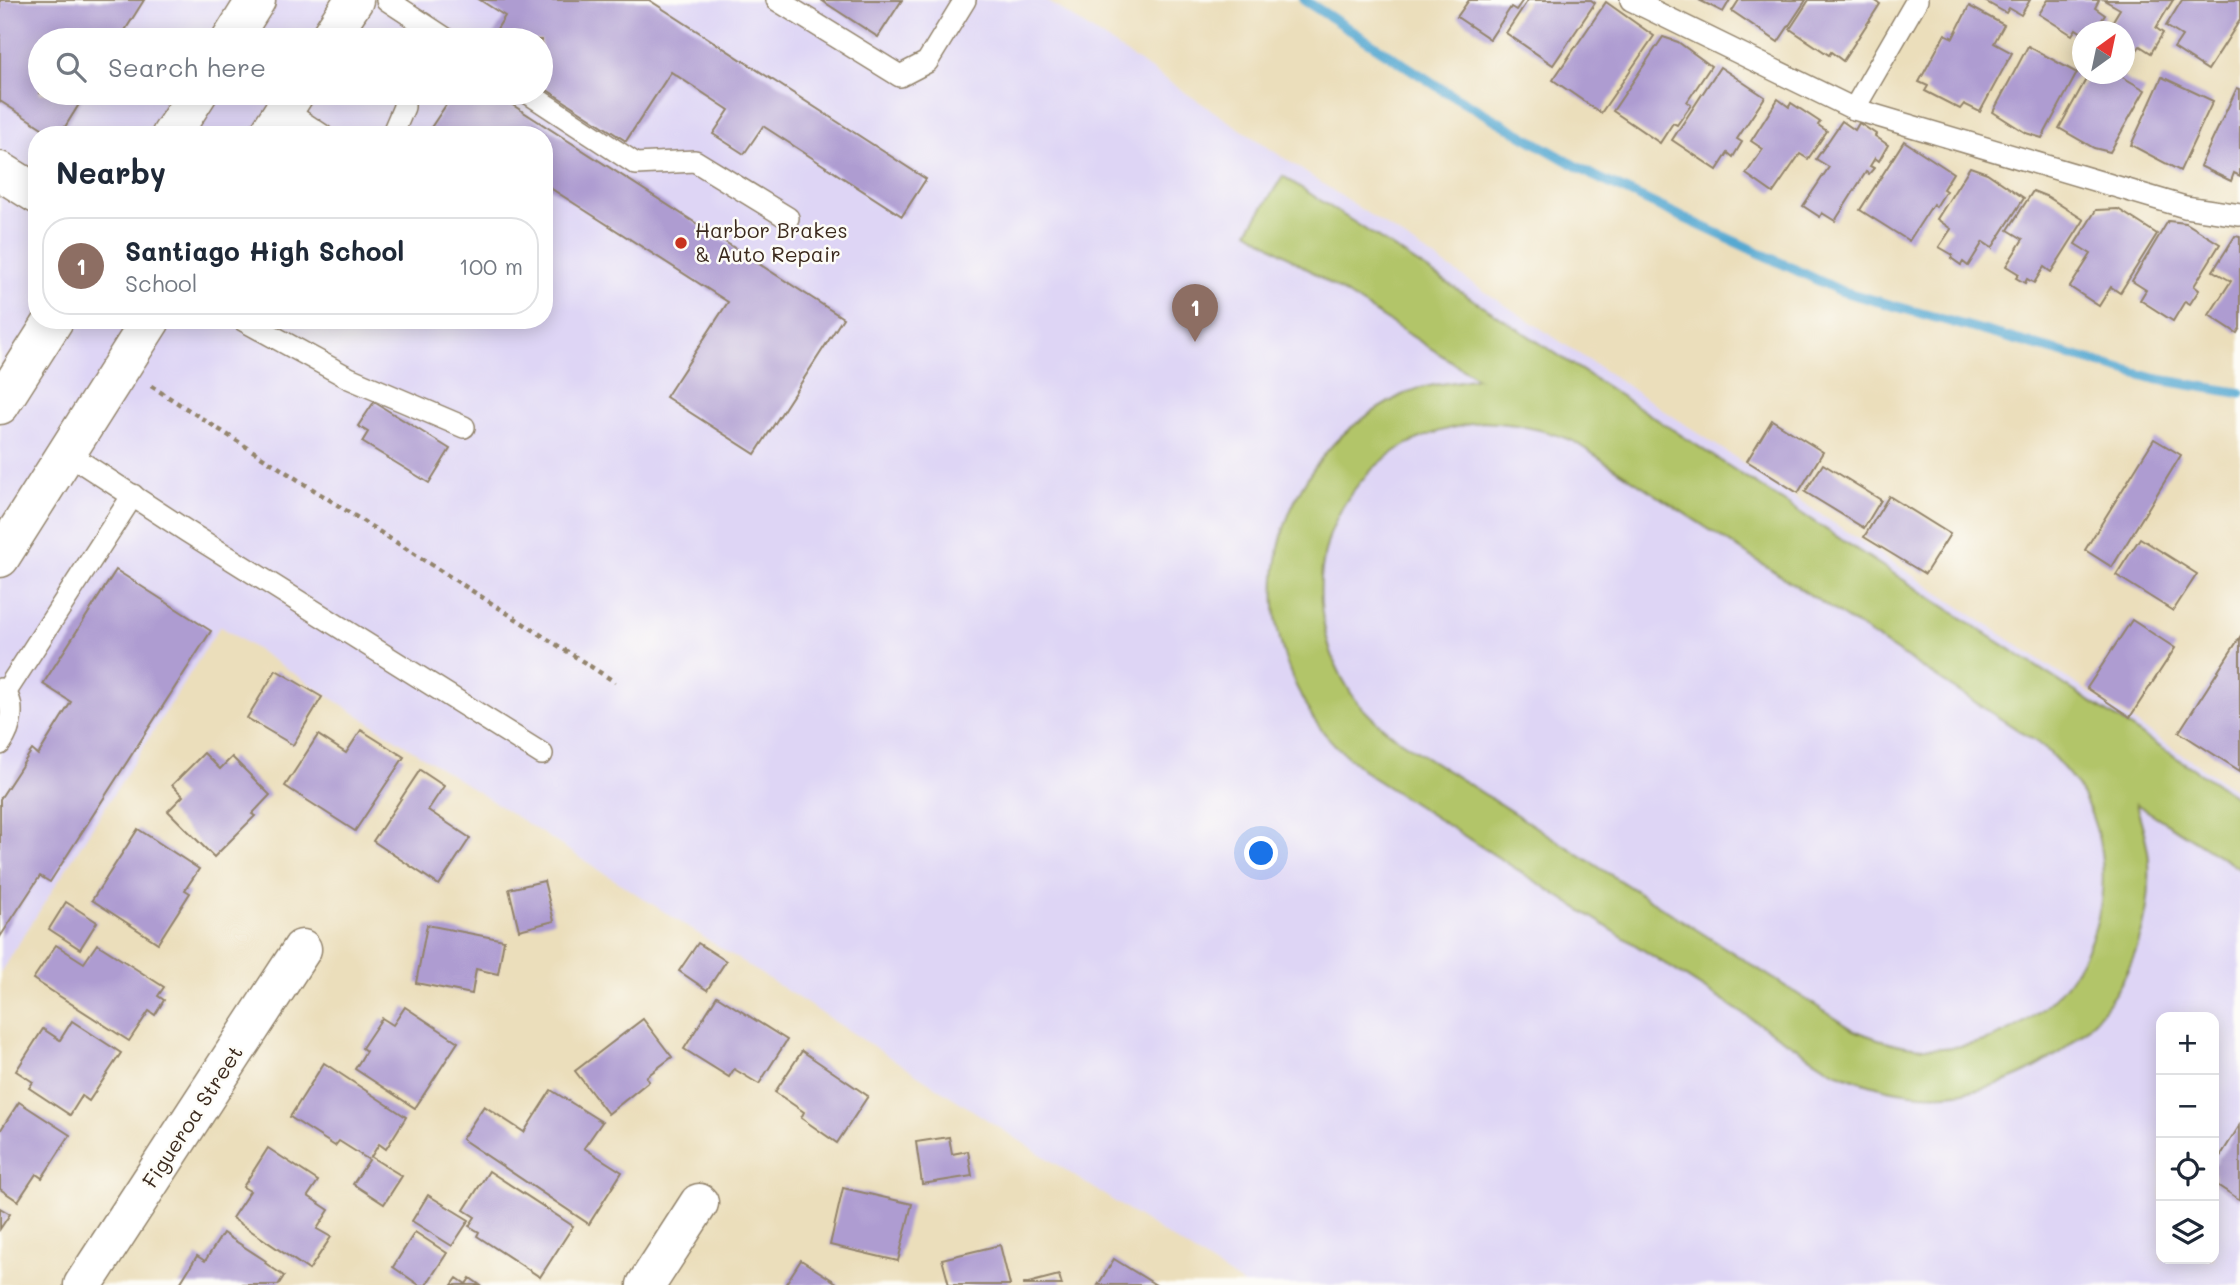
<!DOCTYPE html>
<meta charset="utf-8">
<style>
:root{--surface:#fff;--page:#f2f2f3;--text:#1f2937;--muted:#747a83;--line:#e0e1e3;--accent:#d93025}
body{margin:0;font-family:Mali,sans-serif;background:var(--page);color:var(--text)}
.controls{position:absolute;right:21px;bottom:21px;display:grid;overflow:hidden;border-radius:14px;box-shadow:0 4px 18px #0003}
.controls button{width:63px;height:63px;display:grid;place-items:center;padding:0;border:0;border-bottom:2px solid var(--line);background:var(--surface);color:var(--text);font:35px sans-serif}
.compass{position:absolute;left:2072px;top:21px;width:63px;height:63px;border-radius:50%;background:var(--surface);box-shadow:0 4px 18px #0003;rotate:33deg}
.you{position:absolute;left:1262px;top:854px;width:24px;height:24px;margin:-18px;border:5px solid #fff;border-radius:50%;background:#1a73e8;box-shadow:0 0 0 10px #1a73e833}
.badge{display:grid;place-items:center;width:46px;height:46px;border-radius:50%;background:var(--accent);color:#fff;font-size:23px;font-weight:700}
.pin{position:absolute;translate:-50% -58px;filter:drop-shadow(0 2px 4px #0008)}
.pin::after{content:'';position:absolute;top:37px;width:24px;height:21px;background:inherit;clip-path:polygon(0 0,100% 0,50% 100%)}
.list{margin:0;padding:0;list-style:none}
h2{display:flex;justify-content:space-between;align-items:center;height:91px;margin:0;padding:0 28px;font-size:30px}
h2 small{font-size:23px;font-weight:400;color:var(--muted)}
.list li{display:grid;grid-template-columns:46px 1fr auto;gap:21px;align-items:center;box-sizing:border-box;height:98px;margin:0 14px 14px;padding:0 14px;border:2px solid var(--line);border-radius:28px}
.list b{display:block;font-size:26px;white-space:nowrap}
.list p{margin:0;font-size:23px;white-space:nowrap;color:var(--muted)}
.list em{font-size:23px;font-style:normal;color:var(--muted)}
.icon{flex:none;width:38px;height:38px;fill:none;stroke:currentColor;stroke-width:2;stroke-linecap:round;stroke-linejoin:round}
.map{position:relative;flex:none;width:2240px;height:1285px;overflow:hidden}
.search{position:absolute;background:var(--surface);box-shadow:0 4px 18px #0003;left:28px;top:28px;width:525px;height:77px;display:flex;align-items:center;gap:18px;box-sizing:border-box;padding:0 24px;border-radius:38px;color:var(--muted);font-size:26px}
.panel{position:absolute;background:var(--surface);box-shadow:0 4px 18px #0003;left:28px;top:126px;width:525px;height:203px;border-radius:28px}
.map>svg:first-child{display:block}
.built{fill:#ded5f5;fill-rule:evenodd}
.green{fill:#b2c569;stroke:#767844;stroke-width:2;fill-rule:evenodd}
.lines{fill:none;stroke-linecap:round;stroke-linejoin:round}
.stream{stroke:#56a9d1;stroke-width:10}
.building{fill:#ae9cd1}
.service-casing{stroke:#93846c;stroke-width:24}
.minor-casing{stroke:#93846c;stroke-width:41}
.primary-casing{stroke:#93846c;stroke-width:41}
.path{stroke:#93846c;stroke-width:4.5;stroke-dasharray:5 5;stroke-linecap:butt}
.service{stroke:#fff;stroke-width:21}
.minor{stroke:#fff;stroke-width:38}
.primary{stroke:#fff;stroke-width:38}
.poi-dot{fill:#c8321e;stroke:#fdfcf7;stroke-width:2.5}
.labels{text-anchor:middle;stroke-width:5;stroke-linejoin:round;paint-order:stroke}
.poi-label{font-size:21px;fill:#3b2a1e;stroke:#fdfcf7;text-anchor:start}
.street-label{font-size:21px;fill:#3b2a1e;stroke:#fdfcf7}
</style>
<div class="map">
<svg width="2240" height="1285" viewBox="0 0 2240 1285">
<rect width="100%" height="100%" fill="#fdfcf7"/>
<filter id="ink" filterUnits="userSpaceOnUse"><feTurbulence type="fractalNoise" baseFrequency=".0143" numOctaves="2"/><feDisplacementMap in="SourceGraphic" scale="14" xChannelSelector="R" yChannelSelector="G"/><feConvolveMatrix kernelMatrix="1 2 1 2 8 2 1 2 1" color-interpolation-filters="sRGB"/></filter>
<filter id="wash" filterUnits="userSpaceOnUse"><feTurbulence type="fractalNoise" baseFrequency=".00686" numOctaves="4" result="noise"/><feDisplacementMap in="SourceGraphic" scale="28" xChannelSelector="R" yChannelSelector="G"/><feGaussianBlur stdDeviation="1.57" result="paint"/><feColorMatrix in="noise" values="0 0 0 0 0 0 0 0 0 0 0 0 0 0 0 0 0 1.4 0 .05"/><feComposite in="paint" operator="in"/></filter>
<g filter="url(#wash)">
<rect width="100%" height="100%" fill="#ebdebb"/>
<!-- built -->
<path class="built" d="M0,0H1046L2240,793V1285H1244L220,626L0,973ZM40,40H541V93H40ZM37,135H544V320H37ZM2161,1017H2214V1259H2161Z"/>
<!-- green -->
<path class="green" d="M1283,176L2240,799V869L2136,804C2141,822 2148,841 2149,861C2156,981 2068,1084 1947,1094C1907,1097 1869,1086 1833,1071L1372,777C1351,760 1330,743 1315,721C1310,714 1306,706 1302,698C1258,615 1267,522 1328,450C1347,427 1374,410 1400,396C1424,383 1451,384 1477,378L1248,231ZM1481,422C1514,423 1542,428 1573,441L2044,747C2060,764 2076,780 2086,802C2137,911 2066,1042 1942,1048C1911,1050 1883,1042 1854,1030L1401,741C1383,728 1363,712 1351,693C1302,616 1311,514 1387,457C1415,436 1447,428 1481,422Z"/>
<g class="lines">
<!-- stream -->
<polyline class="stream" points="1304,0 1445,91 1592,175 1841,291 2156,379 2240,393"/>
</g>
<g id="blocks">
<!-- building -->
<g class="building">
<polygon points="0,0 144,0 119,40 40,40 40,93 86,93 60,135 53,135 0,101"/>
<polygon points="480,0 649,0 926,179 902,216 763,126 744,154 713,134 729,110 671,72 626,141 541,86 541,40 490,40 505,16"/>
<polygon points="821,0 902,0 878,37"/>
<polygon points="1469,0 1523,0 1516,10 1511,7 1490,39 1457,17"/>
<polygon points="1528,0 1591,0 1595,3 1553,65 1506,33"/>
<polygon points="1699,0 1730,0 1723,12"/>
<polygon points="1739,0 1806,0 1778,42 1732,11"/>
<polygon points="1809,0 1874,0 1880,4 1843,61 1831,52 1829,55 1790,29"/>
<polygon points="1983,0 2030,0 2021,15 2009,8 2006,13"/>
<polygon points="2048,0 2099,0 2095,8 2105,15 2094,32 2082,33 2076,29 2072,35 2039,14"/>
<polygon points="2104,0 2173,0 2156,28 2163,33 2151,53 2140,46 2135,53 2124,47 2124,32 2106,32 2120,9"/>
<polygon points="2182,0 2240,0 2240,20 2208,70 2174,48 2182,36 2166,26"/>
<polygon points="1606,2 1654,36 1601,113 1553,80"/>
<polygon points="1969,6 2004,25 1994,43 2012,53 1980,112 1964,104 1960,109 1925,91 1928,86 1919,82 1945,34 1953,38"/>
<polygon points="1663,37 1678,42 1711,66 1687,102 1691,105 1677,125 1673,123 1660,143 1613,111"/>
<polygon points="2028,46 2077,73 2042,138 2026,133 1993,112"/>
<polygon points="1720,67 1765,97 1737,139 1742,142 1733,157 1728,153 1717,170 1672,140"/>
<polygon points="2089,74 2117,74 2145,90 2110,152 2094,148 2059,128"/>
<polygon points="2162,77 2213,101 2180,171 2131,145"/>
<polygon points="2237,88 2240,89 2240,176 2234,173 2231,181 2200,166"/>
<polygon points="454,93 494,93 843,318 755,454 666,397 728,302 544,184 544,135 426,135"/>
<polygon points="1778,99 1789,107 1791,103 1820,122 1818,125 1827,131 1808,159 1800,154 1773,193 1746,174 1763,149 1751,141"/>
<polygon points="1842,121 1855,130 1859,123 1876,134 1875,136 1888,145 1879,161 1875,158 1870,166 1874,168 1869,174 1866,172 1835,221 1822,213 1820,217 1803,206 1829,167 1816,159"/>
<polygon points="1904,141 1953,173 1943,189 1946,191 1936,207 1933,204 1909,241 1860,210"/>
<polygon points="1970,167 1987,173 2024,198 1992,248 1983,242 1968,266 1963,262 1961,265 1951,258 1953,255 1939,247 1951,229 1937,219"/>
<polygon points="2033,191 2048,197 2084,220 2051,272 2044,267 2034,283 2027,279 2025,283 2016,278 2019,274 2006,266 2023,239 2008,230"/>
<polygon points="2118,209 2157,234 2120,293 2111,287 2099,306 2070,287 2091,254 2075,244 2096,210"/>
<polygon points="2168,221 2186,223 2220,244 2194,286 2199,290 2190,304 2185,301 2173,321 2140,300 2146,290 2132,281"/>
<polygon points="2235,236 2240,237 2240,328 2237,333 2209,315 2231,281 2213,271"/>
<polygon points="374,402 450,449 429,483 362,442 368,432 358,426"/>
<polygon points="1772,420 1823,452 1798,493 1747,461"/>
<polygon points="2154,439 2181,455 2112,567 2085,550"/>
<polygon points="1823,464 1881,500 1864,528 1805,492"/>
<polygon points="1889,496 1950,534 1925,574 1864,537"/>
<polygon points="2140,538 2197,574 2173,611 2116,575"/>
<polygon points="116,570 211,631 50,882 40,876 0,937 0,799 32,750 38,755 71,702 43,684"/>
<polygon points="2132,620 2175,648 2130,717 2087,688"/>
<polygon points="2240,637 2240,771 2179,732"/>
<polygon points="276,670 322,697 293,745 247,718"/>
<polygon points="361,730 404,757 355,831 285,786 318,735 346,753"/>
<polygon points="204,753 220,769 232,757 270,795 252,814 255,816 214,857 168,811 183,796 172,785"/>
<polygon points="420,770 444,786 428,810 470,838 439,885 373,841"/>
<polygon points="138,829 199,869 185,890 190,893 158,943 92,900"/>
<polygon points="544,881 554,921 519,930 509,889"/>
<polygon points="66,902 97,922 80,949 49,929"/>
<polygon points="427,925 504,940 498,974 476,969 472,994 416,983"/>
<polygon points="698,943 726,961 707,990 679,971"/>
<polygon points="97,944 164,987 158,996 164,1000 155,1015 149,1011 129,1041 33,979 56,945 84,963"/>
<polygon points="717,996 787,1040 759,1084 734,1069 729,1077 684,1049"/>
<polygon points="405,1007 458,1042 415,1108 355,1069 366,1051 362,1048 382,1018 393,1025"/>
<polygon points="643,1019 672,1057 646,1077 649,1081 608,1114 575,1071"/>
<polygon points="72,1021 121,1053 89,1101 82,1096 70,1115 29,1088 33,1082 16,1071 43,1029 60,1040"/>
<polygon points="802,1051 868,1096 837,1143 801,1118 804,1112 775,1092"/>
<polygon points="324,1063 406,1117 386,1149 379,1144 371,1157 402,1176 384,1204 353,1184 369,1160 339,1141 335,1146 290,1117"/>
<polygon points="551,1090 602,1122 584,1148 622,1172 589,1224 462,1139 484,1106 524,1132"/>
<polygon points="19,1102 70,1135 42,1178 36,1174 18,1201 0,1189 0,1131"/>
<polygon points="2240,1125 2240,1200 2214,1183 2214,1166"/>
<polygon points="949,1137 952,1154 968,1151 972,1176 922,1184 916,1142"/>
<polygon points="268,1148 318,1181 308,1196 329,1210 317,1229 331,1237 309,1270 232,1218 250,1191 243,1187"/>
<polygon points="489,1171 573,1226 540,1277 477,1236 479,1232 469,1226 475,1217 464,1210"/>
<polygon points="843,1188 912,1204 898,1261 830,1245"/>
<polygon points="428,1195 469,1220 452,1246 412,1221"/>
<polygon points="0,1208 10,1214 0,1229"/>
<polygon points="415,1232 447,1253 426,1285 419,1285 393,1267"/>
<polygon points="223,1233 266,1261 265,1263 284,1276 278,1285 179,1285 197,1256 205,1261"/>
<polygon points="1000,1245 1010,1285 949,1285 942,1259"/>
<polygon points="1114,1259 1156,1285 1098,1285"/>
<polygon points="801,1260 840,1285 785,1285"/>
<polygon points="1059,1275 1062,1285 1024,1285 1024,1284"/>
<polygon points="457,1278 466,1284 470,1278 480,1285 452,1285"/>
</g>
</g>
</g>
<g filter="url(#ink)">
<use href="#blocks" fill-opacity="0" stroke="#93846c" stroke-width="2"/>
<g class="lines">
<!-- service casing -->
<g class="service-casing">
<g id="service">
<polyline points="387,0 448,40"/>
<polyline points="777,0 900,76 927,62 965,0"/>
<polyline points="1631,0 1854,109 2185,207 2240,215"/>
<polyline points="528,93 636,164 695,161 788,218"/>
<polyline points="1854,109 1917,0"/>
<polyline points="284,110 322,135"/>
<polyline points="392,135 404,107 404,93"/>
<polyline points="243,320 349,378 464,427"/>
<polyline points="67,453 188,532 542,754"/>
<path d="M0,689C18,701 11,729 0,744"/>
<polyline points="5,693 133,495"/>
</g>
</g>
<!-- minor casing -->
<g class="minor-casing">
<g id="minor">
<polyline points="0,171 37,194"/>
<polyline points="83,1285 302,949"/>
<polyline points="646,1285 699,1203"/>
</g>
</g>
<!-- primary casing -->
<g class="primary-casing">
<g id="primary">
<polyline points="231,40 256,0"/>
<polyline points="328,40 354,0"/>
<polyline points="171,135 198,93"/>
<polyline points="268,135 295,93"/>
<polyline points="0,405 54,320"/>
<polyline points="0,558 151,320"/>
</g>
</g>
<!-- path -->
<polyline class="path" points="151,386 615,682"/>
<!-- service -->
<use href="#service" class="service"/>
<!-- minor -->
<use href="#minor" class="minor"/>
<!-- primary -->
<use href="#primary" class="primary"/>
</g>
</g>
<!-- markers -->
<circle class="poi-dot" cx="681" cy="243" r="7"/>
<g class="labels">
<!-- poi labels -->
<g class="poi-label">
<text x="695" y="238">Harbor Brakes<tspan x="695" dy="24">&amp; Auto Repair</tspan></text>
</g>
<!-- street labels -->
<g class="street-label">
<text transform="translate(193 1117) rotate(-57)" y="7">Figueroa Street</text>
</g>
</g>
</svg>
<div class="controls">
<button>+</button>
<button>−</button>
<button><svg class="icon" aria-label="locate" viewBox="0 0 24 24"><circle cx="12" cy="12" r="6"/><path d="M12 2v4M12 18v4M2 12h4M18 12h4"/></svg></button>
<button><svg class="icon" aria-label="layers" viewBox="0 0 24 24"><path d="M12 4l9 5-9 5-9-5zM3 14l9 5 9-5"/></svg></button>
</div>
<svg class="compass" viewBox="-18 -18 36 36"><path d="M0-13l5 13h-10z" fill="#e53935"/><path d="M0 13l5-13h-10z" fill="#747a83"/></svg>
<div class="you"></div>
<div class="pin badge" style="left:1195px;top:342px;background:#8d6e63">1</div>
<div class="search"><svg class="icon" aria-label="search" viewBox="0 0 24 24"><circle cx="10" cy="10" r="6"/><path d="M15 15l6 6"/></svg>Search here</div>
<section class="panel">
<h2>Nearby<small></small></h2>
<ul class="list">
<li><span class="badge" style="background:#8d6e63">1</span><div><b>Santiago High School</b><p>School</p></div><em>100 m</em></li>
</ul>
</section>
</div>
